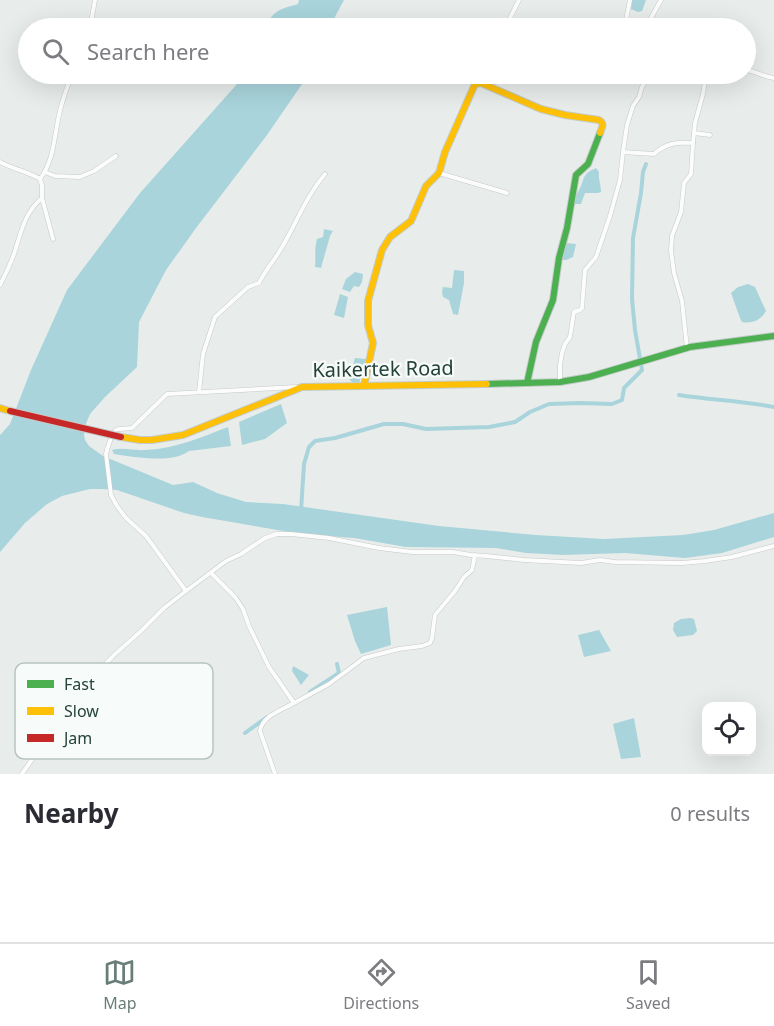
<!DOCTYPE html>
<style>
:root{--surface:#fff;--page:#f2f2f3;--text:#2b2b33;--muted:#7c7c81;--line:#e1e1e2;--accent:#697e78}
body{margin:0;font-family:"Noto Sans",sans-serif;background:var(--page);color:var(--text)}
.controls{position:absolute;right:18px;bottom:18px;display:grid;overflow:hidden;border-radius:12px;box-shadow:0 6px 24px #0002}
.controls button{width:54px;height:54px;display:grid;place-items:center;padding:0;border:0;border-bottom:2px solid var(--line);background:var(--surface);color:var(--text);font:30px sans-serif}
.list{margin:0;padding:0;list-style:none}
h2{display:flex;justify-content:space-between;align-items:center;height:78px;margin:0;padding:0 24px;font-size:26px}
h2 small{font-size:20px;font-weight:400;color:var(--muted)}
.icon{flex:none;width:33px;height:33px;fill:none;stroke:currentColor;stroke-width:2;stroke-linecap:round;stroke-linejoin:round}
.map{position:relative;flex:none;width:774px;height:774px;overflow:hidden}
.search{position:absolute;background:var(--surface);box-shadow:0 6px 24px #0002;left:18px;right:18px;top:18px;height:66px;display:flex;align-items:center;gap:15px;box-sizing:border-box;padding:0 21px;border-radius:33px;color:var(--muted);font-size:22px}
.sheet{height:168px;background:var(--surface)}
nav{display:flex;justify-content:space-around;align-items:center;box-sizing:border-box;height:84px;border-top:2px solid var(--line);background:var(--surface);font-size:16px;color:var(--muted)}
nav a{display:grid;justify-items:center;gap:3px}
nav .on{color:var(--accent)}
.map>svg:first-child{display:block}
.water{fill:#a9d4db}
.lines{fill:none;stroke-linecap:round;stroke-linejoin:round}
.canal{stroke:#a9d4db;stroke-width:4}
.street-casing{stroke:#c5cac8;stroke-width:5}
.fast-casing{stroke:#c3cbc8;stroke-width:8}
.slow-casing{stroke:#c3cbc8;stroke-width:8}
.street{stroke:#fcfcfc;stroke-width:4}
.fast{stroke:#4caf50;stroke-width:6}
.slow{stroke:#ffc107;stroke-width:6}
.jam-bridge-casing{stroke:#c3cbc8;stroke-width:8;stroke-linecap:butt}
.jam-bridge{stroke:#c62828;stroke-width:6}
.labels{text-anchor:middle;stroke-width:4.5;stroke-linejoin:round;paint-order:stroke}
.street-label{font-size:20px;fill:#24423a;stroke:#f7fbf9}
.key{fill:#f7fbf9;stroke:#b8c4c0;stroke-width:1.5}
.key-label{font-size:16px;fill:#24423a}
</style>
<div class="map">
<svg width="774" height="774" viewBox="0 0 774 774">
<rect width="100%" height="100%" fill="#e8edeb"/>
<!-- water -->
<g class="water">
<path d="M299,0H344L329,28H266C272,10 281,9 298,4Z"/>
<polygon points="632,0 646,0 642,11 638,12 631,9"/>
<polygon points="246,74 309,74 267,135 196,228 166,270 139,322 137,367 105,397 90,414 85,426 84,435 85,440 89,446 103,456 173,485 193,482 217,493 246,502 283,504 439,526 536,535 604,539 683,535 714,530 774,513 774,537 722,553 685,558 625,553 563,555 526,553 496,548 406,547 354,538 301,534 202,517 184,513 117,490 102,489 90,489 62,496 47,504 25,523 0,552 0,435 10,424 31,370 67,290 140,193"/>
<path d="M596,168L599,172C598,179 601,184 601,192L598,193H585L581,204H573C574,196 576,196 579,190C585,180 581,174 596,168Z"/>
<path d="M324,229L333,231L330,236L321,268L315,267C316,257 314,249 317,239L323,237Z"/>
<polygon points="565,243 576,244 573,257 566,260 562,260"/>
<polygon points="454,270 464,271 464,283 458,315 453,314 449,300 443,297 442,292 443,287 452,288"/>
<polygon points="355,272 363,274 362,282 359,287 354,286 350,292 342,289 346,279"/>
<path d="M748,284L755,287L766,311C761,320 753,324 742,322L740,318L731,293L738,287Z"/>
<polygon points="340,294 348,297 344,318 334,315"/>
<polygon points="355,358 366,359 359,384 353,383 349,379"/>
<polygon points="281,404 287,423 265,439 242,445 239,422"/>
<path d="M228,427L231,446L189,451C172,464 134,457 114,454L112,450C123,447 134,451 145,450C174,449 202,437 228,427Z"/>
<polygon points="387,607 391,645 361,654 355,641 347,615"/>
<polygon points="690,618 694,619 697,631 693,635 677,637 673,630 674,623 681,619"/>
<polygon points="599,630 611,651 584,657 578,635"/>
<polygon points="293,666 309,675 301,685 292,671"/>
<polygon points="634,718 641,757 621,759 613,724"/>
</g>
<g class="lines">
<!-- canal -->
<g class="canal">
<path d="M679,395C711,400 743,401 774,407"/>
<polyline points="301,511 304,464 309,447 315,441 335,438 384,424 403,424 426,429 489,427 515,422 530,412 549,404 581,403 612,404 622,400 624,388 642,370 635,330 632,299 633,238 641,193 643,172 646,164"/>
<polyline points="310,692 339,673 337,664"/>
<polyline points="245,733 267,717"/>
</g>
<!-- street casing -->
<g class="street-casing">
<g id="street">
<polyline points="90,28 95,0"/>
<polyline points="505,28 519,0"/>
<polyline points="627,28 625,25 630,0"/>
<polyline points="647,28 651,18 661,0"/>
<path d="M746,70C756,71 763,77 774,78"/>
<path d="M648,74V77L642,87L639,97L633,106L627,125L623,152L654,154C666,143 677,142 693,143L691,174L684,183L681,212L672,236L671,251L674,273L682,301L687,348"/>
<polyline points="484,84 488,74"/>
<polyline points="694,133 710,135"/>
<polyline points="693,143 695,123 703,94 706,74"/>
<path d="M0,162C13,169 28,172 40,179C54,160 54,138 59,115C62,101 67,87 72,74"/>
<polyline points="45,172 55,176 80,177 94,171 116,156"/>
<polyline points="439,173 507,193"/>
<polyline points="42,198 53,239"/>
<path d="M0,285C5,275 10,265 14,254C21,233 24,213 42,198V185L40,179"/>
<polyline points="560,381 560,365 562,353 565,344 570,337 574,312 580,310 582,308 585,270 596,257 610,216 620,180 623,152"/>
<path d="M199,392L203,354L215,317L248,287L259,283C265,270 275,260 282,247C297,222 305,198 325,174"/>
<path d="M211,573L235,597L243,609L249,626L269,667L294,703C282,710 262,716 260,731L275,774"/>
<polyline points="186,591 226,561 241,554 265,538 277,534 291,534 329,538 379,548 412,552 453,552 471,555 486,556 524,560 581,563 600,560 615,562 682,563 705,561 732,557 774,546"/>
<polyline points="294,703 329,684 364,658 399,649 422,646 430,643 432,638 435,615 455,591 464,577 472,570 475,555"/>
<path d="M22,774L59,720L87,683L114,655L141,631L164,608L186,591L146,536L126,518L117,506L111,495L106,454C107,449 112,433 116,430C120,428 127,429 132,428L167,394L296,387"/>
</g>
</g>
<!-- fast casing -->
<g class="fast-casing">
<g id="fast">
<polyline points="527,383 536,342 553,300 559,258 567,228 576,175 588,164 600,133"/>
<polyline points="487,384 560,382 589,377 690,347 774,336"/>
</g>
</g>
<!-- slow casing -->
<g class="slow-casing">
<g id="slow">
<path d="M364,386L373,343L368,325V301L382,250L390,237L411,221L426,186L439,173L445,152L475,84L481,83L541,109L565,115L599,120C605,124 602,127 600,133"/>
<polyline points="0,408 10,411"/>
<polyline points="121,437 140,440 152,440 183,435 302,387 487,384"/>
</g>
</g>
<!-- street -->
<use href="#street" class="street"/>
<!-- fast -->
<use href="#fast" class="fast"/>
<!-- slow -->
<use href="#slow" class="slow"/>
<!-- jam-bridge casing -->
<g class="jam-bridge-casing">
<polyline id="jam-bridge" points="10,411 121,437"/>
</g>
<!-- jam-bridge -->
<use href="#jam-bridge" class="jam-bridge"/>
</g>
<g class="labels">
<!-- street labels -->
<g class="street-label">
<text transform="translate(383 369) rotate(-1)" y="7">Kaikertek Road</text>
</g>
</g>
<!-- legend -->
<rect x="15" y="663" width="198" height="96" rx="9" class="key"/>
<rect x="27" y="680" width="27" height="8" fill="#4caf50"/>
<rect x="27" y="707" width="27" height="8" fill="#ffc107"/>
<rect x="27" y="734" width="27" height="8" fill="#c62828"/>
<g class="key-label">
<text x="64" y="690">Fast</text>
<text x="64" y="717">Slow</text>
<text x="64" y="744">Jam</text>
</g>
</svg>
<div class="controls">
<button><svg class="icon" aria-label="locate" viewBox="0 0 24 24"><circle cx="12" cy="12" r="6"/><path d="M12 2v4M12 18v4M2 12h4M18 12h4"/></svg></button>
</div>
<div class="search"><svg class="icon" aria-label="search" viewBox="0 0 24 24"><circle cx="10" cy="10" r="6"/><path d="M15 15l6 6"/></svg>Search here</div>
</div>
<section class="sheet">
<h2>Nearby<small>0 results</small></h2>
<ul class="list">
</ul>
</section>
<nav>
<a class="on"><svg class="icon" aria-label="map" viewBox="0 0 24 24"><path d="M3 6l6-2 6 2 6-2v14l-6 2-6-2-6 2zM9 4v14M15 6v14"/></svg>Map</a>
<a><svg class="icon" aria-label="directions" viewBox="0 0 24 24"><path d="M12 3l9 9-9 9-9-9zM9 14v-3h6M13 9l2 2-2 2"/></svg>Directions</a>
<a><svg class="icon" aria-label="saved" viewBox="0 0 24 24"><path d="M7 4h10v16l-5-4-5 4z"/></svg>Saved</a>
</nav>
